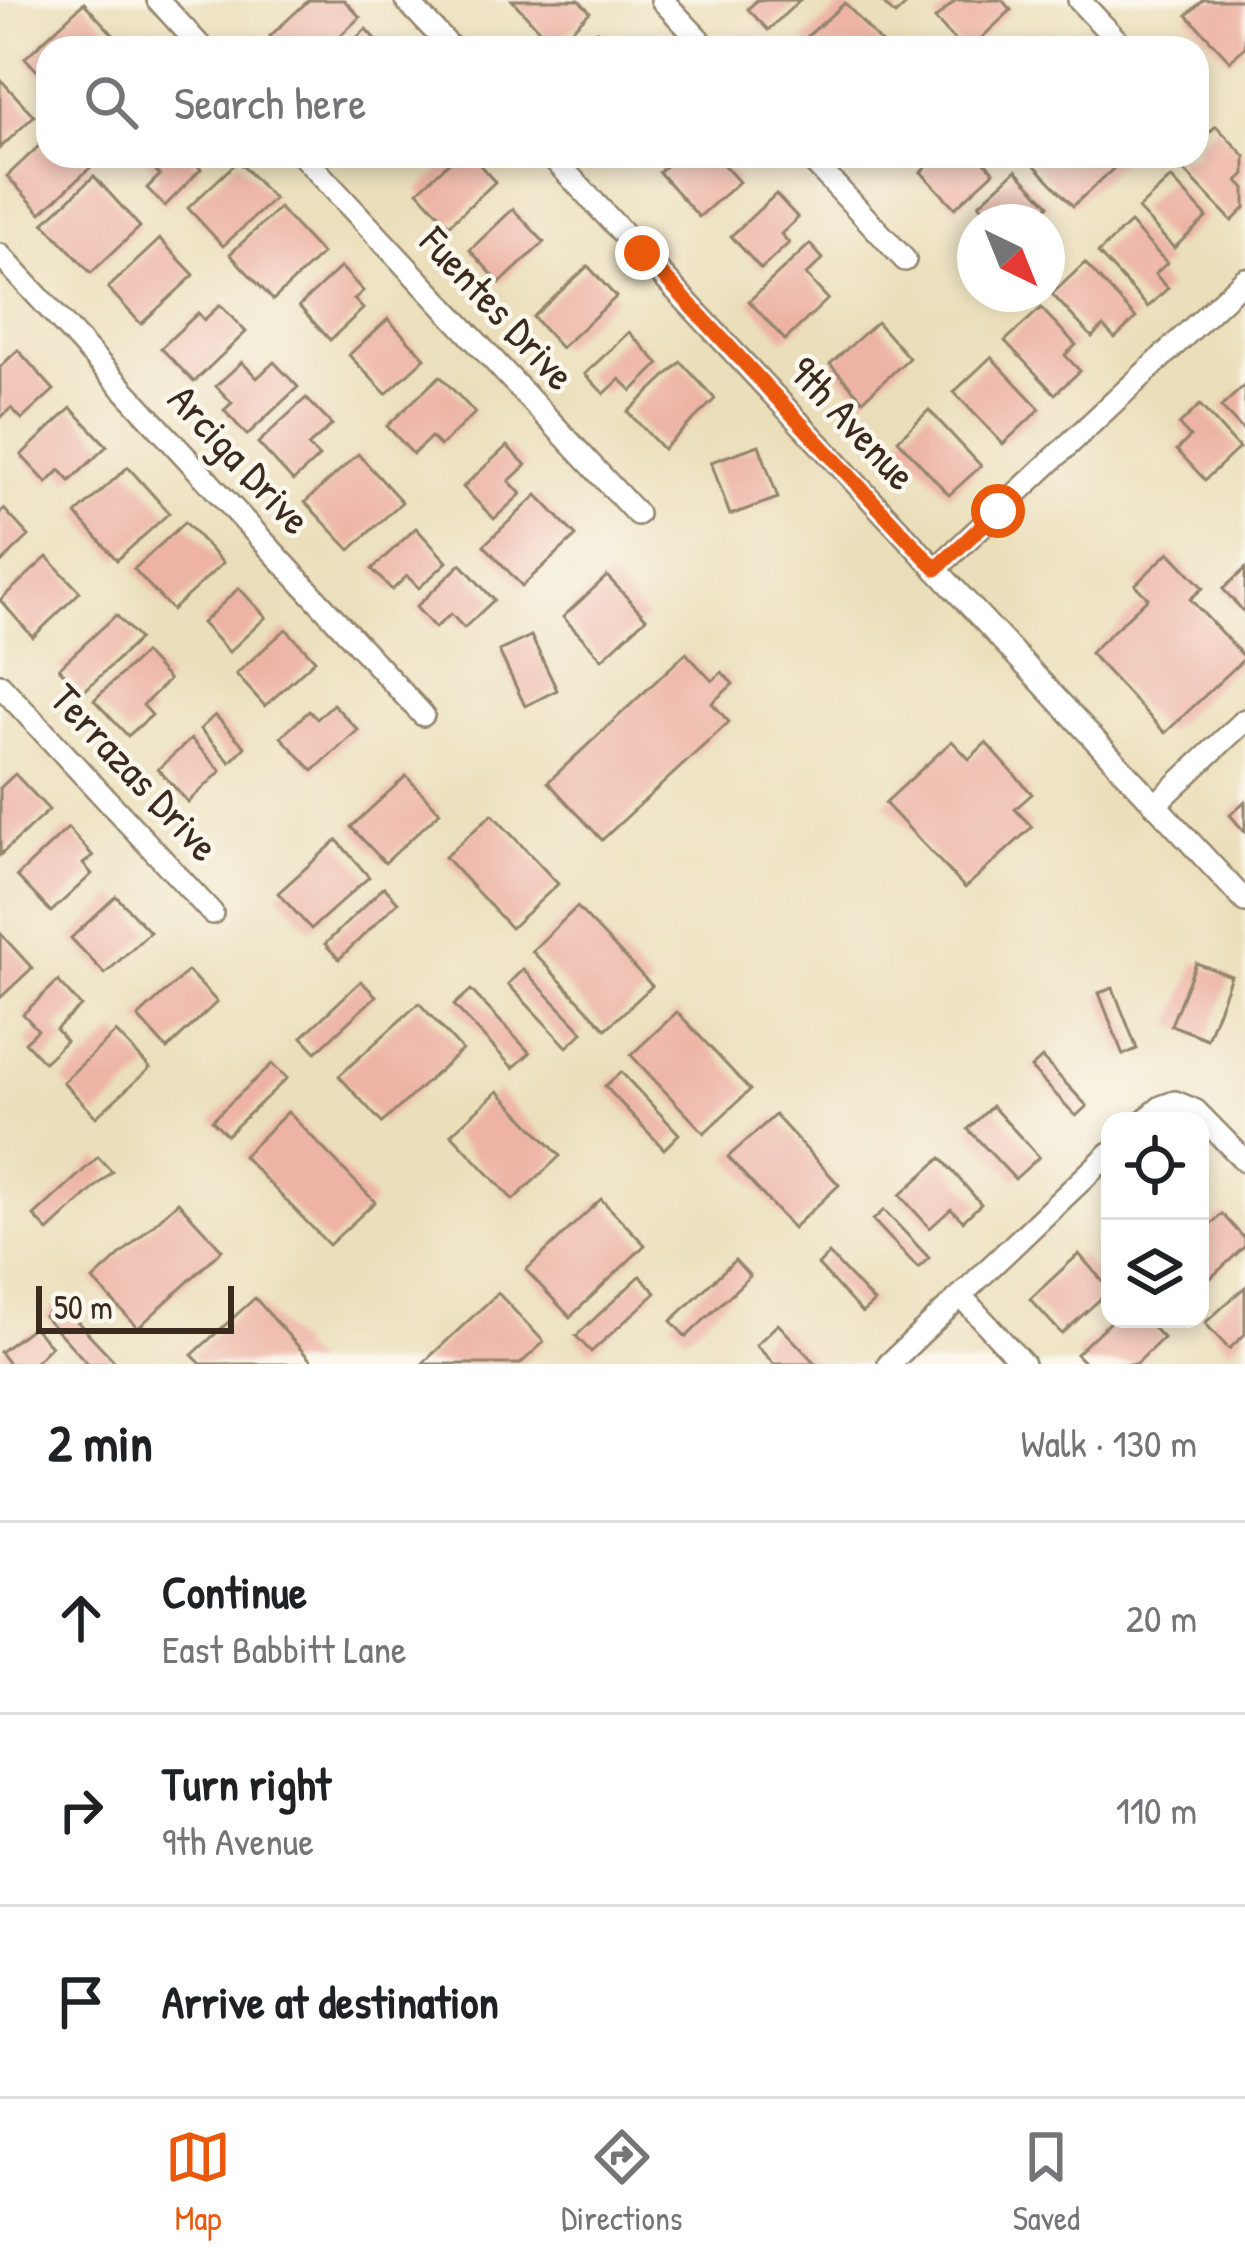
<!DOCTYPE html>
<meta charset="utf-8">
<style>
:root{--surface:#fff;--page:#f6f6f6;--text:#202124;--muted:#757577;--line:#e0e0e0;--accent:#ea580c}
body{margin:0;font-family:"Patrick Hand",sans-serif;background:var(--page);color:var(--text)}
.controls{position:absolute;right:36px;bottom:36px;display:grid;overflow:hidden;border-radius:24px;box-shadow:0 6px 18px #0003}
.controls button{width:108px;height:108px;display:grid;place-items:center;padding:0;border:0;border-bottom:3px solid var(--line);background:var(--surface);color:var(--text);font:60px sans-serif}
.compass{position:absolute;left:957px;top:204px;width:108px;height:108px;border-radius:50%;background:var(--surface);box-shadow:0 6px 18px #0003;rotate:137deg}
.scale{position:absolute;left:36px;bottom:30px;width:198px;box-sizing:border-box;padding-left:12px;border:6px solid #3b2a1e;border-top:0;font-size:33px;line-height:42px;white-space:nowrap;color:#3b2a1e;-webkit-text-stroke:9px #fbf7ec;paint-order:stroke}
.stop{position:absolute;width:36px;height:36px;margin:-27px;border:9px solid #ea580c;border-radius:50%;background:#fff}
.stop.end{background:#ea580c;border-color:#fff;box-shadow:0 3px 12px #0008}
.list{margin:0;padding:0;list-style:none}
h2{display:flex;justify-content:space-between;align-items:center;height:156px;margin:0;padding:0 48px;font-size:51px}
h2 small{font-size:39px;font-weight:400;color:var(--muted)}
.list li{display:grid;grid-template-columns:78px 1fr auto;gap:36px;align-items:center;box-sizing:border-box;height:192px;padding:0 48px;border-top:3px solid var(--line)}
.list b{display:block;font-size:45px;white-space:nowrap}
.list p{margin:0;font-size:39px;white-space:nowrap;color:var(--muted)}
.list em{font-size:39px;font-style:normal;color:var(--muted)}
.icon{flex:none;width:66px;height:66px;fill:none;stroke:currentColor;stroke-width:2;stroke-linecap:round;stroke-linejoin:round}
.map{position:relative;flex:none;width:1245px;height:1364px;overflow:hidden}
.search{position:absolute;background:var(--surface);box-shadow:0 6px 18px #0003;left:36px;right:36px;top:36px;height:132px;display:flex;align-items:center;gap:30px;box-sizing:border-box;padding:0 42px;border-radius:36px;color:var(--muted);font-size:45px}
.sheet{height:732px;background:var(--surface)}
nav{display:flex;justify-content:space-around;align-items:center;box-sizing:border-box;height:168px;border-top:3px solid var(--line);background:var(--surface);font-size:33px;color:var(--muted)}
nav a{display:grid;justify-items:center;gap:6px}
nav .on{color:var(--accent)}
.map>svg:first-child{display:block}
.building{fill:#edb4a5}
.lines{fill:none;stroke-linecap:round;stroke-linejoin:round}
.minor-casing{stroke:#93846c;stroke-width:26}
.minor{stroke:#fff;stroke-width:21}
.route{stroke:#ea580c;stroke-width:15}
.labels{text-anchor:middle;stroke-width:9;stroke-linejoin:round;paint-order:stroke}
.street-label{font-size:42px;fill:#3b2a1e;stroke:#fbf7ec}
</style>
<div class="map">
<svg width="1245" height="1364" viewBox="0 0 1245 1364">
<rect width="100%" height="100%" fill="#fbf7ec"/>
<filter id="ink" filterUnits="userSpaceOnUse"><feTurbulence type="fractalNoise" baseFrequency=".00833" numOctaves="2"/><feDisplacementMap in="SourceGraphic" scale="24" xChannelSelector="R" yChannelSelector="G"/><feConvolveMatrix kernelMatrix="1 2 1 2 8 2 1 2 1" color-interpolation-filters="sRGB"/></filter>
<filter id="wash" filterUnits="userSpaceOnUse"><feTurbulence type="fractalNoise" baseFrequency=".004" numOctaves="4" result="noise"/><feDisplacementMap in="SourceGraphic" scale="48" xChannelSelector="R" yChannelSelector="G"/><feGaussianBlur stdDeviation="2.7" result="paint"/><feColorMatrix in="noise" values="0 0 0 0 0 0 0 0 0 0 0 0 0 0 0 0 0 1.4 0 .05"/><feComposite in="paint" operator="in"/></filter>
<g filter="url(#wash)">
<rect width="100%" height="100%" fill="#ebdfbb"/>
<g id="blocks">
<!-- building -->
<g class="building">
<polygon points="309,0 344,0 360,17 327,48 281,48 270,36"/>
<polygon points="512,0 579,0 590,12 554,46"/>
<polygon points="757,0 800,0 768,30 748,9"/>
<polygon points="880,0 911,0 895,15"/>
<polygon points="956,0 1002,0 1011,10 971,48 962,48 935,19"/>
<polygon points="1203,0 1245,0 1245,47 1230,61 1187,15"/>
<polygon points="84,3 117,39 107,48 48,48 48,82 25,58"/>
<polygon points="845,3 883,45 810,48 803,40"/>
<polygon points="366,29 383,48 346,48"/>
<polygon points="597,31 613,48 579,48"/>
<polygon points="0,79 34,116 0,148"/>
<polygon points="1216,126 1245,156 1245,174 1238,181 1245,188 1245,208 1232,221 1177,163 1185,156 1197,156 1197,144"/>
<polygon points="40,145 48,156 80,156 91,167 41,213 7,176"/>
<polygon points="141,156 187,156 201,169 165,206 147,188 160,175"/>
<polygon points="456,156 488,156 479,164 495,182 449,225 418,191"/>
<polygon points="677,156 726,156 720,161 739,182 699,217 659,172"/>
<polygon points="938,156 979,156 994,172 955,208 921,172"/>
<polygon points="1026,156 1127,156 1073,206"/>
<polygon points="238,161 274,199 223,246 188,208"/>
<polygon points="1016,170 1049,205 1031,222 996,222 979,204"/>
<polygon points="94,176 140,227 91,273 44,223"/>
<polygon points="1171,178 1207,217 1174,248 1138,209"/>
<polygon points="776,194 798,218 781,234 789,243 761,269 731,236"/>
<polygon points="279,208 322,254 273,300 230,254"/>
<polygon points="513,209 544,242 500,283 470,250"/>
<polygon points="1130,223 1167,263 1155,274 1168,288 1148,307 1098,253"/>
<polygon points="160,239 194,275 141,324 108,288"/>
<polygon points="810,244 823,259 806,275 828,299 785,340 749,301"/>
<polygon points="1085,263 1136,318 1115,338 1103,326 1092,337 1052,294"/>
<polygon points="588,266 616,297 561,348 533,317"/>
<polygon points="341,267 363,291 354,299 363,309 330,340 299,306"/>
<polygon points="220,305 246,332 194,382 161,348 198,313 204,320"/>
<polygon points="1041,308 1076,345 1065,355 1080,371 1055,394 1005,341"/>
<polygon points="388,319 425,358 386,394 349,355"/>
<polygon points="877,322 909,358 863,400 830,364"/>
<polygon points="629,332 659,364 632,391 620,379 604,394 585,374"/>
<polygon points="18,350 54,390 22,419 11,408 0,418 0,367"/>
<polygon points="991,357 1040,409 1003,444 954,392"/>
<polygon points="242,362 257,378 274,362 298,387 247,435 224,410 232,403 216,386"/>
<polygon points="681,362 715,399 663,449 628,412"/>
<polygon points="440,376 475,413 440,446 431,437 413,454 387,426"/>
<polygon points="1245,385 1245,432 1221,407"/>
<polygon points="306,398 332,425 308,446 319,457 293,481 258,443"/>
<polygon points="1200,405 1239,448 1205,480 1177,450 1190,437 1179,425"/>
<polygon points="71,408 107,446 70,481 60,470 47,483 21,455"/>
<polygon points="929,410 981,466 949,495 898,440"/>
<polygon points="759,445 778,498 730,515 711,462"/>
<polygon points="507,446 526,465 509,481 521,494 494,519 463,487"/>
<polygon points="358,454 402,502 350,550 305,502"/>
<polygon points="128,467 169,513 117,560 76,514"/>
<polygon points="537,495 576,536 522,586 484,545"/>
<polygon points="4,509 29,536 0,564 0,513"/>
<polygon points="185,522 223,563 172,610 134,569"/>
<polygon points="416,528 447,562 419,588 407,576 392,590 372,569"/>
<polygon points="1169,552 1203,588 1190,599 1245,658 1165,733 1090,653 1148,598 1135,585"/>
<polygon points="47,557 80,592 33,637 0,600"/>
<polygon points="461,564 494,600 464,628 451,614 435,628 416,607"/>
<polygon points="1245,569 1245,613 1223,589"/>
<polygon points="607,576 646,618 602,659 563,617"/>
<polygon points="239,588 266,617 229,652 202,623"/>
<polygon points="116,615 139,639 82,693 59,668"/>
<polygon points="286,629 315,660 265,706 236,674"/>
<polygon points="531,636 557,690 525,706 499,651"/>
<polygon points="144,653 169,680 143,705 152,715 128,736 94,700"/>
<polygon points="686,653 712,681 722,672 733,684 712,703 729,722 602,840 548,782"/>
<polygon points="333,704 358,730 313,771 281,737 309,711 317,719"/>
<polygon points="215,715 245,747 230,762 200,729"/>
<polygon points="191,739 221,771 188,802 158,769"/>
<polygon points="952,741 969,759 986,743 1032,794 1015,809 1032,827 965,888 885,803"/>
<polygon points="15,774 49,810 0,855 0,788"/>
<polygon points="406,776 440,812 385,863 351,827"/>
<polygon points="1245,801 1245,832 1230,815"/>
<polygon points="492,814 558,884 511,928 445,857"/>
<polygon points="68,828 93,856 83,864 92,874 51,912 17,876"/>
<polygon points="337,840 369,877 311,929 278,893"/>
<polygon points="384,887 398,902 339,959 325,944"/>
<polygon points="116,896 150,932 105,974 71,938"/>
<polygon points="577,907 652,986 606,1029 532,951"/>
<polygon points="0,933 32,968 0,998"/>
<polygon points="1196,963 1231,976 1207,1039 1171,1025"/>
<polygon points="523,969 583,1032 567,1047 508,984"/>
<polygon points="188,971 217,1002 167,1049 138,1017"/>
<polygon points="58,981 81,1006 56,1029 66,1041 44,1062 25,1042 38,1030 23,1014"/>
<polygon points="361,981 376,996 316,1052 302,1037"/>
<polygon points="1113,988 1137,1049 1123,1055 1099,993"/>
<polygon points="471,990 530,1053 513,1068 454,1005"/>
<polygon points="419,1003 462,1050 382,1123 339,1076"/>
<polygon points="677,1012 750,1090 704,1133 631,1055"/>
<polygon points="116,1032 150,1068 96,1117 63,1082"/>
<polygon points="1042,1058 1087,1106 1076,1116 1031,1068"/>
<polygon points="272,1064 287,1078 227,1135 212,1120"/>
<polygon points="621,1072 679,1134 664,1149 605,1086"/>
<polygon points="498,1091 560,1156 513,1200 451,1134"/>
<polygon points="992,1106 1039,1157 1015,1179 968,1129"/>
<polygon points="288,1112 375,1202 329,1245 243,1156"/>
<polygon points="775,1115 839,1185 793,1228 728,1157"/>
<polygon points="98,1157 112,1172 48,1231 34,1216"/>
<polygon points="941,1158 981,1204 963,1221 951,1209 930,1228 900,1195"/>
<polygon points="601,1199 645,1245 570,1317 526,1270"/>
<polygon points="178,1202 222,1250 138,1328 93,1280"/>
<polygon points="884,1210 929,1258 918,1268 873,1220"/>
<polygon points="1222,1214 1245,1239 1245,1246 1200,1288 1200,1235"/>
<polygon points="829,1254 874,1302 862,1313 818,1265"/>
<polygon points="1079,1254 1110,1290 1062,1334 1030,1299"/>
<polygon points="735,1260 750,1276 686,1337 671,1321"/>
<polygon points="640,1276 656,1293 591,1352 576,1336"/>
<polygon points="1245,1287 1245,1334 1229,1349 1205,1323"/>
<polygon points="498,1293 544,1342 520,1364 422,1364"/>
<polygon points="255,1298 314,1364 201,1364 192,1355"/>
<polygon points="59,1302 117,1364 88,1364 44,1316"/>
<polygon points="1113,1319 1145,1319 1163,1338 1136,1364 1086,1364 1076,1354"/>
<polygon points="778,1324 816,1364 774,1364 756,1345"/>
<polygon points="33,1327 51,1346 33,1364 9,1364 0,1352"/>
</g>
</g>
</g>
<g filter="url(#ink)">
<use href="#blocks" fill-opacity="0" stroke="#93846c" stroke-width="3"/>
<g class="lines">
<!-- minor casing -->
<g class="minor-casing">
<g id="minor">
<polyline points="158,0 202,48"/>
<polyline points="406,0 451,48"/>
<polyline points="662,0 707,48"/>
<polyline points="1079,0 1124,48"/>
<polyline points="303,156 637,514"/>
<polyline points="551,156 1245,901"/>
<polyline points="808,156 905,260"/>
<polyline points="0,255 423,715"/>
<polyline points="936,569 1245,279"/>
<polyline points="0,685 212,913"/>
<polyline points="1155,805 1245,720"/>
<polyline points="1144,1121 1161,1107 1175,1102 1196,1111 1245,1161"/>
<polyline points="961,1296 1023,1364"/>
<polyline points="889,1364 1110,1153"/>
</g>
</g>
<!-- minor -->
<use href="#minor" class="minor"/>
</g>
</g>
<g class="lines" filter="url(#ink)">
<!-- route -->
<polyline class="route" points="642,253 936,569 998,511"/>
</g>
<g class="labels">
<!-- street labels -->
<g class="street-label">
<text transform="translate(498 308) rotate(47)" y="15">Fuentes Drive</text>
<text transform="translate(853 423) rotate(47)" y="15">9th Avenue</text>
<text transform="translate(240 459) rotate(47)" y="15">Arciga Drive</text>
<text transform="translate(135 772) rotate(47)" y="15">Terrazas Drive</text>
</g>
</g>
</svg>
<div class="controls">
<button><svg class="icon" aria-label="locate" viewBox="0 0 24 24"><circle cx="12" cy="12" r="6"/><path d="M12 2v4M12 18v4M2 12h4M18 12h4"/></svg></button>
<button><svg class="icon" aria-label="layers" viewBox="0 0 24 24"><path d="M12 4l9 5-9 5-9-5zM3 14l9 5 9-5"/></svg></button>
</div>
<svg class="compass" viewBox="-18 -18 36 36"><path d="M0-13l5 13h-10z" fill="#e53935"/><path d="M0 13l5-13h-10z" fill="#757577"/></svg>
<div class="scale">50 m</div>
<div class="stop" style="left:998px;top:511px"></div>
<div class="stop end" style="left:642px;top:253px"></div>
<div class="search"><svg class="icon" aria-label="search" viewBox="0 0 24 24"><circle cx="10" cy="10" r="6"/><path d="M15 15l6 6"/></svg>Search here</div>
</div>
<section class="sheet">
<h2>2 min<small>Walk · 130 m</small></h2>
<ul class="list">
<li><svg class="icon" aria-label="ahead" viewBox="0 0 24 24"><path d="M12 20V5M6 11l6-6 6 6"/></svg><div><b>Continue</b><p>East Babbitt Lane</p></div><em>20 m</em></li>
<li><svg class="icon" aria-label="right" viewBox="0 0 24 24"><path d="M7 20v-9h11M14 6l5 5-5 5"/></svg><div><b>Turn right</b><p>9th Avenue</p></div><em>110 m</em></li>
<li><svg class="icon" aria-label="arrive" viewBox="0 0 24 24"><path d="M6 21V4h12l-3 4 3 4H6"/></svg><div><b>Arrive at destination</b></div></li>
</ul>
</section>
<nav>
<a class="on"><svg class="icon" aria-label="map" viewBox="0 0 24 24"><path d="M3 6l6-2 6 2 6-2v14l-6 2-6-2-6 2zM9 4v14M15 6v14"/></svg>Map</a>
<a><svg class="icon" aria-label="directions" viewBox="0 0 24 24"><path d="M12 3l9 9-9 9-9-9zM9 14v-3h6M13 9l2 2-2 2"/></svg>Directions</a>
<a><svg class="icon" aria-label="saved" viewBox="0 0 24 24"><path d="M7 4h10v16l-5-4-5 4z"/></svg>Saved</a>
</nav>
